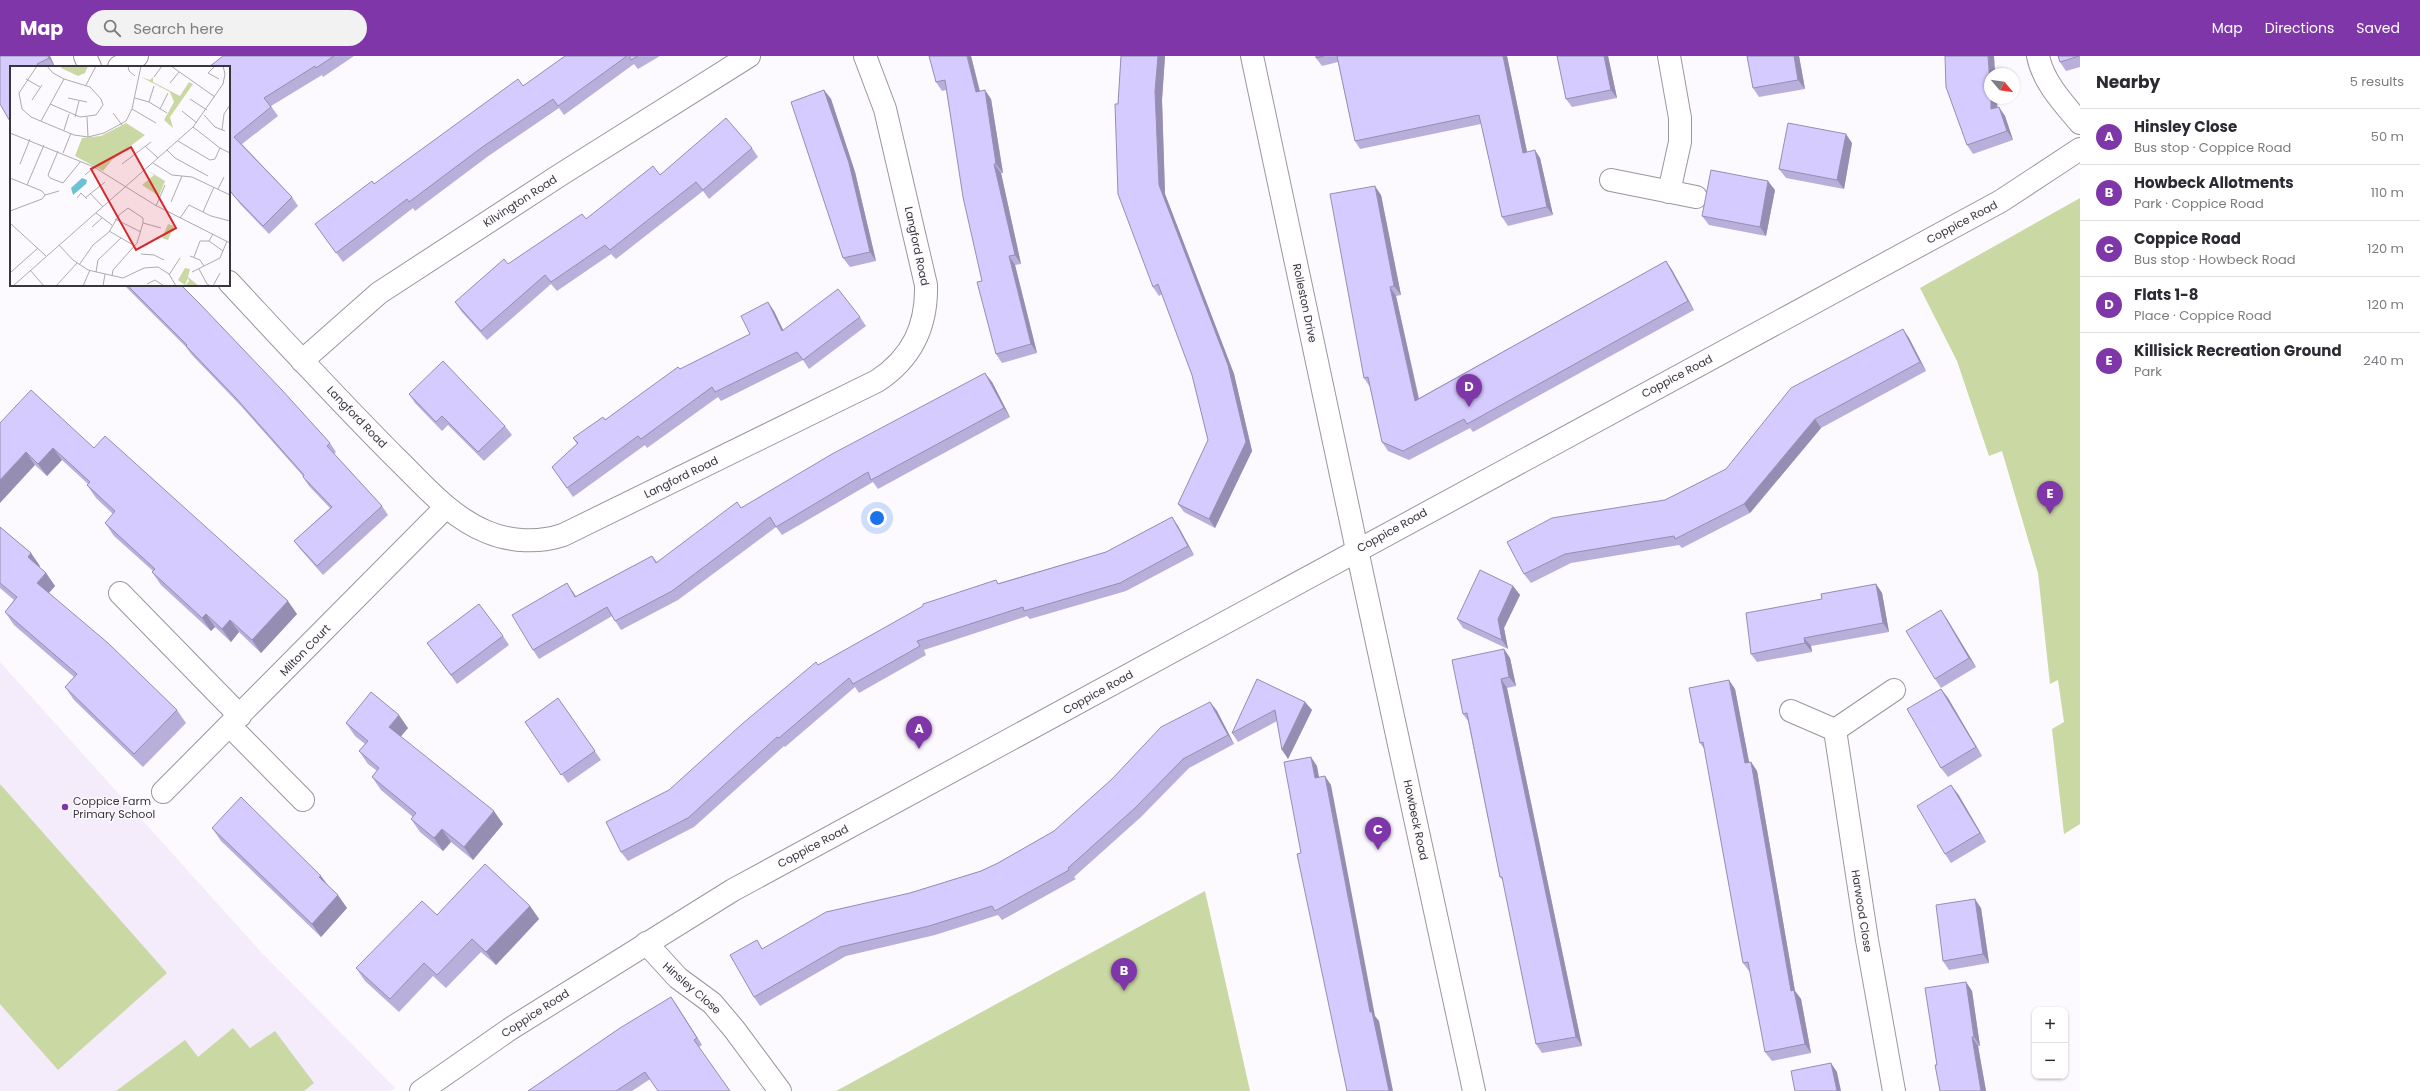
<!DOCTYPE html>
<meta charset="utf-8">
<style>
:root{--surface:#fff;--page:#f2f2f3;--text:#2b2b33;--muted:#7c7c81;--line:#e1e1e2;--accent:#7f36a8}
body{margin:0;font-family:Poppins,sans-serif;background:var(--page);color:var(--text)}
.controls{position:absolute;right:12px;bottom:12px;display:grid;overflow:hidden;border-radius:8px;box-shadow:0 1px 3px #0004}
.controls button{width:36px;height:36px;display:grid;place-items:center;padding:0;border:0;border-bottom:1px solid var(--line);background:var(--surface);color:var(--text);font:20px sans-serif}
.compass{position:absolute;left:1984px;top:12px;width:36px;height:36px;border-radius:50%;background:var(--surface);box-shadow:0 1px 3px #0004;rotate:119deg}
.you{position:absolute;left:877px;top:462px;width:14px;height:14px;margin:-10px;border:3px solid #fff;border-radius:50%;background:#1a73e8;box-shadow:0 0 0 6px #1a73e833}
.badge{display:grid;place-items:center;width:26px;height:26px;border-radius:50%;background:var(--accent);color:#fff;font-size:13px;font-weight:700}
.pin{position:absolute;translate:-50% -33px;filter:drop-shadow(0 1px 2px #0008)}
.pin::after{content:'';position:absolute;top:21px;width:14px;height:12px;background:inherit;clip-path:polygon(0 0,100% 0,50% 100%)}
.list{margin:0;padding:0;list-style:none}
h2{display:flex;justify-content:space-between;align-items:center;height:52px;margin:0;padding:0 16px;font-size:17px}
h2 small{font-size:13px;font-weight:400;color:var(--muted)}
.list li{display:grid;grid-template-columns:26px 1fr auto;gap:12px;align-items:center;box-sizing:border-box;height:56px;padding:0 16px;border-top:1px solid var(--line)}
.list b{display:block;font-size:15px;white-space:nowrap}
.list p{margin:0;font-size:13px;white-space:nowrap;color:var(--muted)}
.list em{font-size:13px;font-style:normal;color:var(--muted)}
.icon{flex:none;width:22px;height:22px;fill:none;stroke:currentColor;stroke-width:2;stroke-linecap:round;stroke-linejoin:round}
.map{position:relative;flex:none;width:2080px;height:1035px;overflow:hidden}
header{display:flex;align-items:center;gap:24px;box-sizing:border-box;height:56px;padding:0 20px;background:var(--accent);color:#fff}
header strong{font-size:19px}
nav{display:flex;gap:22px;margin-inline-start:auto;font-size:14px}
.search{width:280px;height:36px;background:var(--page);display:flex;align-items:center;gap:10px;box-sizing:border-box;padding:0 14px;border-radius:22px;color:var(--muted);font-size:15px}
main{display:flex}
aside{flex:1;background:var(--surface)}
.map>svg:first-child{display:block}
.built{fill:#f4ebfb}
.green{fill:#cad8a4}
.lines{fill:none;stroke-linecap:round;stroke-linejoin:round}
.minor-casing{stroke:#9a969e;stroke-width:24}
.tertiary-casing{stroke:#9a969e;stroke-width:24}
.minor{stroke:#fff;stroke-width:22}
.tertiary{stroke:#fff;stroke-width:22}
.wall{fill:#b8afda}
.shaded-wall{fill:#968eb2}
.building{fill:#d6cbfe;stroke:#968eb2}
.poi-dot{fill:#7f36a8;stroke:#fcf9ff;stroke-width:1.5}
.labels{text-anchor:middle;stroke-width:3;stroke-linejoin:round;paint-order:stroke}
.street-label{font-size:11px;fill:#38363a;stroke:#fcf9ff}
.poi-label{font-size:11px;fill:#38363a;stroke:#fcf9ff;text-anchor:start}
.inset-road{fill:none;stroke:#aeabb0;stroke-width:1}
.view{fill:#d62828;fill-opacity:0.15;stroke:#d62828;stroke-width:2}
.inset-edge{fill:none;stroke:#38363a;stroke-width:2}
</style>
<header>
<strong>Map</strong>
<div class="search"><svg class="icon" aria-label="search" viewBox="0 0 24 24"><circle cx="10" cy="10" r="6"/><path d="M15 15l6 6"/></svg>Search here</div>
<nav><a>Map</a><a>Directions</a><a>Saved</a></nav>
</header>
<main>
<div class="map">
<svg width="2080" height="1035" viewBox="0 0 2080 1035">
<rect width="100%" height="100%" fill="#fcf9ff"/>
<!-- built -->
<polygon class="built" points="0,606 260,895 395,1032 391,1035 0,1035"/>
<!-- green -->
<g class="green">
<polygon points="2080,142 2080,768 2064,778 2052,673 2064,666 2058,624 2050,628 2038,517 2002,395 1989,400 1957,305 1920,232"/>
<polygon points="0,728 167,917 58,1014 0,948"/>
<polygon points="1205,835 1250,1035 836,1035"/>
<polygon points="233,972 250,992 275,975 314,1027 304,1035 116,1035 185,984 198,1001"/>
</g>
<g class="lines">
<!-- minor casing -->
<g class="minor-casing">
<g id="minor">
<polyline points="85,0 90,11"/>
<polyline points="1669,0 1680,62 1680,86 1669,136"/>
<path d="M2038,0C2043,26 2064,48 2080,67"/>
<polyline points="119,11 137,0"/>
<polyline points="1611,124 1696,141"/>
<path d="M229,226C284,285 339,345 396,402C424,429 450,461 487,476C511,486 539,487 563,479L877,325C912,302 927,271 926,229L885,53L865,0"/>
<polyline points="302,305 379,237 560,119 749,0"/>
<polyline points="1357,494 1474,1035"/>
<polyline points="120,537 240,660"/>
<polyline points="1791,655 1835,674 1894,634"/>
<polyline points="230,670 303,744"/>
<polyline points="1835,674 1867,884 1894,1035"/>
<polyline points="163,736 446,451"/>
<polyline points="646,887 678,922 712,947 734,973 780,1035"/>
</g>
</g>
<!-- tertiary casing -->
<g class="tertiary-casing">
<g id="tertiary">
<polyline points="1252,0 1357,494"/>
<polyline points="421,1035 510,973 733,834 2001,145 2080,93"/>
</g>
</g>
<!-- minor -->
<use href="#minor" class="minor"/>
<!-- tertiary -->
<use href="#tertiary" class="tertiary"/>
</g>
<!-- wall -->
<g class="wall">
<polygon points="0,0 50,0 55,11 11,11"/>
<polygon points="223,0 354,0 323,21 322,19 271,50 278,60 242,88 292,141 298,150 269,178 240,148 229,133"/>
<polygon points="565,0 660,0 638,13 634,8 564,59 559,52 487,101 415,155 413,152 343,206 315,168 523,30"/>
<polygon points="929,0 971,0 980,35 991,43 1003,117 1001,117 1021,208 1015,209 1037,297 1002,307 996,298 946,34 942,35 936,26"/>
<polygon points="1121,0 1165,0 1162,44 1165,138 1234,318 1252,395 1215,472 1184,456 1178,448 1208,384 1192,319 1162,238 1159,240 1153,231 1118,48"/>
<polygon points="1316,0 1507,0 1527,96 1540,102 1553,159 1508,170 1502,161 1481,68 1360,93 1355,85 1338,6 1322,10 1316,2"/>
<polygon points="1557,0 1608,0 1617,42 1572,51 1566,43"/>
<polygon points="1747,0 1799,0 1805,33 1759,41 1753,32"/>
<polygon points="1994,0 1995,18 1990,18 1990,42 1997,42 1997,51 2005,60 2013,84 1973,98 1967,89"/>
<polygon points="2058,0 2080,0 2080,11 2066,15 2060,6"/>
<polygon points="824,34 831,43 855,116 876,205 850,211 843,202"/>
<polygon points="1852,87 1844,133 1786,122 1779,113"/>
<polygon points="752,92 758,101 709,143 703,135 616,203 611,198 557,235 551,228 487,284 461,255 455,246 586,163 660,119"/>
<polygon points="1775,134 1766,180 1709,169 1702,160"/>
<polygon points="1381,139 1401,239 1396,240 1419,342 1666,205 1672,214 1694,254 1473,376 1470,372 1409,404 1388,395 1382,386 1370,331 1364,322"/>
<polygon points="124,229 181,229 330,387 336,396 334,398 382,450 388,459 323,519 301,494 294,485 330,452 309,430 303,421 303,420 241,350 192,299 186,291"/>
<polygon points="774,255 783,274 860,261 866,270 809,313 803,304 721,345 718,341 647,392 645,389 573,441 552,411 577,388 573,382 605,364 680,313 750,278"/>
<polygon points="1903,273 1909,282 1926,315 1821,372 1750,457 1682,492 1679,489 1571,507 1531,527 1524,518 1665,444 1726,413"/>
<polygon points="992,326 1010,361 878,433 873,426 782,479 776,471 678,544 621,574 612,560 539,603 533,594 573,536 576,540 652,500 657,506 741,452"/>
<polygon points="409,338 505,370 512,379 484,405 448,369 442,375 415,347"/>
<polygon points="0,367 94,392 297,558 261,597 239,576 231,586 215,571 211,575 161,529 152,516 153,515 114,480 105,467 113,458 96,442 87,429 88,428 62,404 47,420 35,409"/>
<polygon points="1172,461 1178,470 1194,499 1126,535 1030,563 1027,560 924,594 926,599 859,637 855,631 785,691 784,690 694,771 628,805 621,796 669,734 818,609 999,527 1106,496"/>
<polygon points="0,471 31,497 39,511 46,517 55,530 49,537 177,654 186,667 143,711 74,644 65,631 74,621 14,569 5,556 14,544 0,532"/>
<polygon points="1876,528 1882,537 1889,576 1811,590 1812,596 1757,606 1751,598 1822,543"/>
<polygon points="1513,530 1520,539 1504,572 1508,593 1463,572 1457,563"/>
<polygon points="1947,563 1976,611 1941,632 1935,623"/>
<polygon points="503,580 509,589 457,628 427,587"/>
<polygon points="1504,593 1510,602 1516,630 1507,632 1582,990 1542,997 1536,988 1504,826 1500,821 1468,665 1463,658"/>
<polygon points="1257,623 1305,646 1312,654 1288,703 1277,665 1238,686 1232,677"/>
<polygon points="1735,633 1749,706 1751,706 1757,715 1795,935 1801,943 1811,997 1772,1005 1765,996 1750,915 1749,915 1743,907 1705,694 1700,687"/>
<polygon points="1941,633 1948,642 1982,700 1948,721 1941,712"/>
<polygon points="558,642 601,704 568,727 525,666"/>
<polygon points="1210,646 1217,655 1234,688 1189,712 1141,761 1074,821 1076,823 1002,864 998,859 935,879 846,900 760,950 754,941 763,893 910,837 981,815 998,807 1054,775"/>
<polygon points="346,667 408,672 400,681 503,768 473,804 451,786 443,795 420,776 411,763 413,761 381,734 372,721 377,715 368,708 359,695 365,688 355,680"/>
<polygon points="1958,738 1986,786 1951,807 1945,798"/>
<polygon points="212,772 328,830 347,852 321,881 221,785"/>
<polygon points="530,850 539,863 496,909 481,896 446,932 433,920 399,956 365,925 356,912 437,859"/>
<polygon points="1981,852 1989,907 1949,914 1943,905"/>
<polygon points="1966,926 1972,935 1980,990 1978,990 1986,1035 1940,1035 1937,1009"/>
<polygon points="671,941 702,989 632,1035 528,1035"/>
</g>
<!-- shaded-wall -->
<g class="shaded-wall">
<polygon points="48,0 50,0 55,11 49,2"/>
<polygon points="967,0 971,0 982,45 976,36"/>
<polygon points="1158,0 1165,0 1162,44 1165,138 1234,318 1252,395 1215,472 1209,463 1246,386 1159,129 1155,35"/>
<polygon points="1503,0 1507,0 1529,105 1523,97"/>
<polygon points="1604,0 1608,0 1617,42 1611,34"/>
<polygon points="1794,0 1799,0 1805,33 1798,24"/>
<polygon points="1988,0 1994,0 1995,18 1990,18 1990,28"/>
<polygon points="824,34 831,43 855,116 876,205 870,196"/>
<polygon points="985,34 991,43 1003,117 996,108"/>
<polygon points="1991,42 1997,42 1998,62 1991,53"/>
<polygon points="1999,51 2005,60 2013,84 2007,75"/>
<polygon points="1846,78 1852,87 1844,133 1837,124"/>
<polygon points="1535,94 1540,102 1553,159 1547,151"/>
<polygon points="994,108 1001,117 1021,208 1015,199"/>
<polygon points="1768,125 1775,134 1766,180 1760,171"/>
<polygon points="1375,130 1381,139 1401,239 1394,230"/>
<polygon points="1009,200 1015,209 1037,297 1031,288"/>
<polygon points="1666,205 1672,214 1694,254 1688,245"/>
<polygon points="1390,231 1396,240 1421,354 1415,345"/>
<polygon points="768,246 774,255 788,284 782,275"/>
<polygon points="1903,273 1909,282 1926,315 1920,306"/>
<polygon points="985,317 992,326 1010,361 1004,352"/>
<polygon points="1815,363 1821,372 1750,457 1744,448"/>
<polygon points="53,392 62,404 47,420 38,408"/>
<polygon points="26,396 35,409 0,447 0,424"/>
<polygon points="1172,461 1178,470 1194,499 1188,490"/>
<polygon points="31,497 40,510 37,514 28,501"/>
<polygon points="46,517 55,530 46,540 37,527"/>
<polygon points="567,527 573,536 581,550 575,541"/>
<polygon points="1876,528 1882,537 1889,576 1883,567"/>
<polygon points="1513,530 1520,539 1504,572 1508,593 1502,584 1498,563"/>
<polygon points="288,545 297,558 261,597 252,584"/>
<polygon points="1941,554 1947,563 1976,611 1969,602"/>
<polygon points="206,558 215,571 211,575 202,562"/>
<polygon points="230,564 239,576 231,586 222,573"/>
<polygon points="1804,582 1811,590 1812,596 1805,587"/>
<polygon points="1504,593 1510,602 1516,630 1509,621"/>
<polygon points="1501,623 1507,632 1582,990 1576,981"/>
<polygon points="1729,624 1735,633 1751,716 1745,707"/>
<polygon points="1941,633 1948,642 1982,700 1976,691"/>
<polygon points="1210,646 1217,655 1234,688 1228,679"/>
<polygon points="1305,646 1312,654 1288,703 1282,694"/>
<polygon points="399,659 408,672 398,684 389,671"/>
<polygon points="1311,701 1317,710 1321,731 1315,722"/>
<polygon points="1751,706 1757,715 1795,935 1801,943 1811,997 1805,988 1791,935"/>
<polygon points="1325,720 1331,729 1375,960 1379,965 1393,1035 1389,1035 1370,956"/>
<polygon points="1951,729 1958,738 1986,786 1980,777"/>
<polygon points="494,755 503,768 473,804 464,791"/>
<polygon points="442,773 451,786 443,795 434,782"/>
<polygon points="321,820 330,832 319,821"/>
<polygon points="338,839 347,852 321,881 312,868"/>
<polygon points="1975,843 1981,852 1989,907 1983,898"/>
<polygon points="530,850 539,863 496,909 486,896"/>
<polygon points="1966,926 1972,935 1980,990 1974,981"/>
<polygon points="671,941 676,948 702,989 697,982"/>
<polygon points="1972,981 1978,990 1986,1035 1981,1035"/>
<polygon points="1831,1007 1837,1016 1841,1035 1837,1035"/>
</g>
<!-- building -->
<g class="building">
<polygon points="0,0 48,0 49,2 37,8 39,11 11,11 11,67 0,48"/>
<polygon points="223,0 334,0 316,12 315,10 264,42 271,51 234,81 292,141 263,170 234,140 229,133 229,11 209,11"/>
<polygon points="565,0 627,0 558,50 553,43 481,92 409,146 407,143 336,197 315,168 372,125 374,128 518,23 523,30"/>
<polygon points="629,0 638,0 631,4"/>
<polygon points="929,0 967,0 976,36 985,34 996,108 994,108 1015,199 1009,200 1031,288 996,298 977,226 982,225 963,141 945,24 936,26"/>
<polygon points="1121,0 1158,0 1155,35 1159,129 1228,309 1246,386 1209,463 1178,448 1208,384 1192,319 1158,228 1153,231 1118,138 1115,48 1118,48"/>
<polygon points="1316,0 1324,0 1316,2"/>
<polygon points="1337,0 1503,0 1523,97 1535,94 1547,151 1502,161 1479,59 1355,85"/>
<polygon points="1557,0 1604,0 1611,34 1566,43"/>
<polygon points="1747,0 1794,0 1798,24 1753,32"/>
<polygon points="1945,0 1988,0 1990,28 1990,42 1991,42 1991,53 1999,51 2007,75 1967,89 1946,31"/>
<polygon points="2058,0 2079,0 2060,6"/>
<polygon points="824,34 849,107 870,196 843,202 791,46"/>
<polygon points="726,62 752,92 703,134 696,126 610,194 605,189 551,226 545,219 481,275 455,246 504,203 508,208 582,158 586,163 653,110 660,119"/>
<polygon points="1788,67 1846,78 1837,124 1779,113"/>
<polygon points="1711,114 1768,125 1760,171 1702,160"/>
<polygon points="1375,130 1394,230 1390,231 1415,345 1666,205 1688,245 1467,368 1464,363 1403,395 1382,386 1368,321 1364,322 1330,138"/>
<polygon points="127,229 181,229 200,248 281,333 330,387 327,390 382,450 317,510 294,485 332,451 303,421 304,419 235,341 186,290 187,289"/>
<polygon points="838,233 860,261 803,304 797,296 715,336 712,331 641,383 638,380 567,432 552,411 578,387 573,382 603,361 605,364 678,311 680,313 750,278 741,260 768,246 782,275"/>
<polygon points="1903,273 1920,306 1815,363 1744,448 1675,483 1674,480 1565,498 1524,518 1507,486 1552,462 1665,444 1726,413 1791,332"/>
<polygon points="443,305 505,370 478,396 442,360 436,366 409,338"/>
<polygon points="985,317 1004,352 871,424 868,416 776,471 770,461 672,535 615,565 607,551 533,594 512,559 567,527 575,541 652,500 656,507 737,446 741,452 832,398"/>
<polygon points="31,334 94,392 105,380 288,545 252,584 230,564 222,573 206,558 202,562 152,516 155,513 105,467 115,455 87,429 90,426 53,392 38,408 26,396 0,424 0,367"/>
<polygon points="1172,461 1188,490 1120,527 1024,555 1023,551 917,585 920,590 853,628 849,622 779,682 777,681 688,762 621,796 606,766 669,734 742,668 816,606 818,609 923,550 923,548 996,524 998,528 1106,496"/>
<polygon points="0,471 31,497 28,501 46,517 37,527 108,587 177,654 134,698 65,631 77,618 5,556 17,541 0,527"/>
<polygon points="1480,514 1513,530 1498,563 1502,584 1457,563"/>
<polygon points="1876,528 1883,567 1804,582 1805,587 1751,598 1746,557 1822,543 1821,538"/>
<polygon points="479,548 503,580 451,619 427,587"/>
<polygon points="1941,554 1969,602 1935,623 1906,575"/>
<polygon points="1504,593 1509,621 1501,623 1576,981 1536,988 1502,821 1500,821 1467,657 1463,658 1452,604"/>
<polygon points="1257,623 1305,646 1282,694 1275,654 1232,677"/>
<polygon points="1729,624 1745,707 1751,706 1791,935 1794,934 1805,988 1765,996 1748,906 1743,907 1703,686 1700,687 1689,632"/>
<polygon points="1941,633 1976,691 1941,712 1907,653"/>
<polygon points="371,636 399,659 389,671 494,755 464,791 442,773 434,782 411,763 416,757 372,721 379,712 359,695 368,685 346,667"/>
<polygon points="558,642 595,695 561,719 525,666"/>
<polygon points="1210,646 1228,679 1183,703 1135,752 1068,812 1069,814 995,855 992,850 929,870 840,891 754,941 730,899 757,884 762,893 826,856 910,837 981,815 998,807 1054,775 1112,723 1161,671"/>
<polygon points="1311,701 1315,722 1325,720 1370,956 1372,956 1389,1035 1347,1035 1297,798 1301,797 1284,706"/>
<polygon points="1951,729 1980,777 1945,798 1917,750"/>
<polygon points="241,741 321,820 319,821 338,839 312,868 212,772"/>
<polygon points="485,808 530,850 486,896 472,883 437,919 424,907 390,943 356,912 422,845 437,859"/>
<polygon points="1975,843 1983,898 1943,905 1936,849"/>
<polygon points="1966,926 1974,981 1972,981 1981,1035 1940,1035 1935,1009 1937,1009 1925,932"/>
<polygon points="671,941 697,982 694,984 730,1035 658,1035 645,1016 616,1035 528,1035 620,972"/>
<polygon points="1831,1007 1837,1035 1795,1035 1791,1015"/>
</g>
<!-- markers -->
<circle class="poi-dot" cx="65" cy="751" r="4"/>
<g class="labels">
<!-- street labels -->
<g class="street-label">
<text transform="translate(520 145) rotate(-33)" y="4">Kilvington Road</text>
<text transform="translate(1962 166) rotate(-28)" y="4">Coppice Road</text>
<text transform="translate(917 190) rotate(78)" y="4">Langford Road</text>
<text transform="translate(1305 247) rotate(78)" y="4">Rolleston Drive</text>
<text transform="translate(1677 320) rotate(-28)" y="4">Coppice Road</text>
<text transform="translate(357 361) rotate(46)" y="4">Langford Road</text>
<text transform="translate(681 421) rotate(-26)" y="4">Langford Road</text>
<text transform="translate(1392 474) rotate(-29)" y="4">Coppice Road</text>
<text transform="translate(305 594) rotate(-46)" y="4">Milton Court</text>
<text transform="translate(1098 636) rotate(-29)" y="4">Coppice Road</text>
<text transform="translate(1416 764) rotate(78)" y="4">Howbeck Road</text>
<text transform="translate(813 790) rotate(-28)" y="4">Coppice Road</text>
<text transform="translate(1862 855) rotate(81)" y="4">Harwood Close</text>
<text transform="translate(692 932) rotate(41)" y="4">Hinsley Close</text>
<text transform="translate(535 957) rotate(-33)" y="4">Coppice Road</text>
</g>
<!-- poi labels -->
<g class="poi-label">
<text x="73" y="749">Coppice Farm<tspan x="73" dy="13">Primary School</tspan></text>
</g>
</g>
<!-- overview -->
<g transform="translate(10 10)">
<rect width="220" height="220" fill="#fcf9ff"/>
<path d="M52,0H78L75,7L68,10L51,2ZM131,11L140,14L143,11V16L170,30L179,16L183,18L160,51L163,62L154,54L164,36L160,26ZM116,57L135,69L102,94L93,105L65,90L72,72L91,70ZM137,104L155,115L149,130L132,119L144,109ZM158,158L164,160L158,174L152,172ZM175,202L180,203L178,211L189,220L176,219L179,215L178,212L175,219L168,214Z" fill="#cad8a4"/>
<path d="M72,112L77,114L76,118L63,129L61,122Z" fill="#6bc2d5"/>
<path class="inset-road" d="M27,0L9,27L12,43L21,51L40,59L64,69L78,71L94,67L116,55L122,43L131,0M37,0L43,7L54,13L80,21L91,33L93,39L86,49L70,51L40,38M118,0L119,5L125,10M161,0L205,31M205,0L198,7L209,13M144,11L152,0M16,13L30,21M160,17L169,6M76,19L86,0M58,32L77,36M125,32L139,36L157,47M180,33L197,44M22,34L32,19M139,36L144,20M122,43L146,57M150,43L158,27M172,45L187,57M103,47L112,59M194,49L205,61L215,65M65,51L69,35M77,51L78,71M31,55L54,13M183,61L210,82L220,87M54,64L59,48M212,64L214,48L220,39M0,67L84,101L145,139L220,177M168,75L200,94L205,93L210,82M135,80L148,92M157,84L165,92L198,110M48,85L38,109L40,112L53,117L71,95M53,87L61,67M143,97L162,109L182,111L220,129M10,98L20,73M112,98L141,76M75,109L84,101M0,112L32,125L35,129M17,119L34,79M208,123L214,111M80,127L93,141M35,129L49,125M67,132L71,127L77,133M75,132L95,116M161,136L172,110M146,140L155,119M0,145L32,133L35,129M193,146L204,121M86,147L102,159M170,152L179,139L201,150L220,155M105,153L131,166M0,157L36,190M133,157L151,162M82,161L92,152M99,165L125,180M199,175L213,185M49,179L63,194L78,204L113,212L134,202L148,201L159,208L166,220M131,188L144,189L154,194M180,190L190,194L194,200M184,191L190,175H199L203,168M69,199L83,179L99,166L109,149L118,142L133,152V157L127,177L103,204L102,210M189,203L197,218L201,220M20,204L34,220M1,206L28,182M86,206L88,194L111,172M182,206L210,192L217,175M159,209L170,192M137,218L145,214L154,220M3,220L183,61L213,18L215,8L213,0M46,220L67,197M73,220L80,204M93,220L95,208M203,220L210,207"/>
<path class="view" d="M121,81L166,162L126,184L81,103Z"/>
<rect width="220" height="220" class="inset-edge"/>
</g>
</svg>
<div class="controls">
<button>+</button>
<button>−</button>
</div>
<svg class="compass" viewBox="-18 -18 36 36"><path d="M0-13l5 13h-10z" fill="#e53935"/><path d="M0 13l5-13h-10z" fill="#7c7c81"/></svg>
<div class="you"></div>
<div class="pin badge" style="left:919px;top:693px">A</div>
<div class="pin badge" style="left:1124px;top:935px">B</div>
<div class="pin badge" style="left:1378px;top:794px">C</div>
<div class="pin badge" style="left:1469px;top:351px">D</div>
<div class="pin badge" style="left:2050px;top:458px">E</div>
</div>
<aside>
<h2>Nearby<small>5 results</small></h2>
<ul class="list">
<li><span class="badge">A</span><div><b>Hinsley Close</b><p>Bus stop · Coppice Road</p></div><em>50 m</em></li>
<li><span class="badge">B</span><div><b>Howbeck Allotments</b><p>Park · Coppice Road</p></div><em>110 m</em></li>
<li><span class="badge">C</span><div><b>Coppice Road</b><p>Bus stop · Howbeck Road</p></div><em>120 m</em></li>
<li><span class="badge">D</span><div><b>Flats 1-8</b><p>Place · Coppice Road</p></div><em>120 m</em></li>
<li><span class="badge">E</span><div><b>Killisick Recreation Ground</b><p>Park</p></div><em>240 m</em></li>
</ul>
</aside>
</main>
